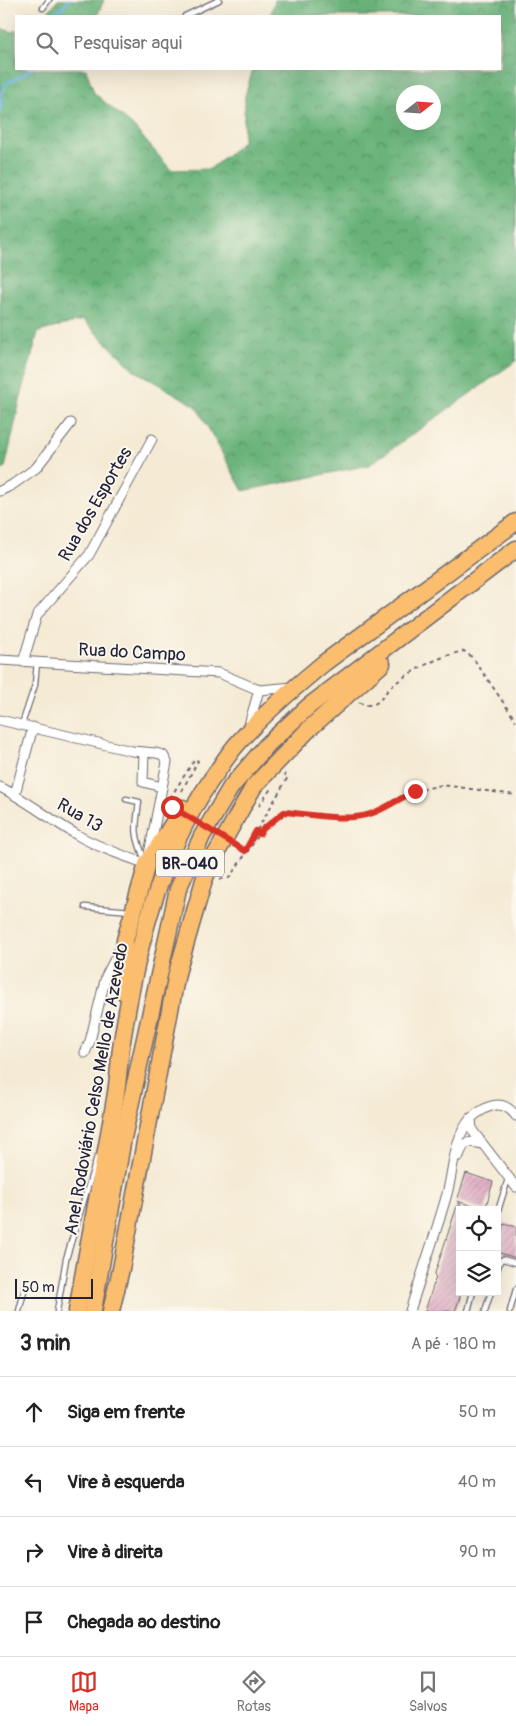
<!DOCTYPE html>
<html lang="pt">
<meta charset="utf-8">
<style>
:root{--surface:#fff;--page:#f2f2f2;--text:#222;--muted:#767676;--line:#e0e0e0;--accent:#d93025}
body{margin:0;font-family:Pangolin,sans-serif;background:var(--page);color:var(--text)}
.controls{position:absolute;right:15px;bottom:15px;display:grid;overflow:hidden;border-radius:0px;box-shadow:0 5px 20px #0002}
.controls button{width:45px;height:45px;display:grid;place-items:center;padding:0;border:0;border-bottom:1px solid var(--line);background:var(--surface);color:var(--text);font:25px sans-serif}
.compass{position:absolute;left:396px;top:85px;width:45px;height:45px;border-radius:50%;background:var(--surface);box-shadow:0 5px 20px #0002;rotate:73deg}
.scale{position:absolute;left:15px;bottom:12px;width:78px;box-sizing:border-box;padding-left:5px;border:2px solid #22223b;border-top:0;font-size:14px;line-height:18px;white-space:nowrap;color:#22223b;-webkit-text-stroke:4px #fbf7ec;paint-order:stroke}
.stop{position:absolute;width:15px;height:15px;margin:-11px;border:4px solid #d93025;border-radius:50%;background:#fff}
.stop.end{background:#d93025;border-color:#fff;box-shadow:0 1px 5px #0008}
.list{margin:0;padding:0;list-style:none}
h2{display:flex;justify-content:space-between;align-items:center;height:65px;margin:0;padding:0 20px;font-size:21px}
h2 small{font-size:16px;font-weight:400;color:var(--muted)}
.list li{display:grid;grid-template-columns:32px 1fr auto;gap:15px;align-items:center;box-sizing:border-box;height:70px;padding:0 20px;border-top:1px solid var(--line)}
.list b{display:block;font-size:19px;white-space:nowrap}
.list em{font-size:16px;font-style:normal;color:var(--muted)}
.icon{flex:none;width:28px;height:28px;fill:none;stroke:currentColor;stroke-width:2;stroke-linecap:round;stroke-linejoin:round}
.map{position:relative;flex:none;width:516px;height:1311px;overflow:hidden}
.search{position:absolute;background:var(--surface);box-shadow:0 5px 20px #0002;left:15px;right:15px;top:15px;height:55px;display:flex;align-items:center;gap:12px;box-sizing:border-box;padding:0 18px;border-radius:0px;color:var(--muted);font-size:19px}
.sheet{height:345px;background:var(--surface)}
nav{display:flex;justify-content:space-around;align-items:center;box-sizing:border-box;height:70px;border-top:1px solid var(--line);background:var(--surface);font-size:14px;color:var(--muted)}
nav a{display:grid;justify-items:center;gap:2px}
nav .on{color:var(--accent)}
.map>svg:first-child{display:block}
.forest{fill:url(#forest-crowns);stroke:#466a5a;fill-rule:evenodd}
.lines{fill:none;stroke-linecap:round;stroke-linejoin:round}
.stream{stroke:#64b3de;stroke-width:3}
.building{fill:url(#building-hatch)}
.service-casing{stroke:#6c6871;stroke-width:7}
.minor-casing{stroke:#6c6871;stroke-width:11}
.motorway-casing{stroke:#6c6871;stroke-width:19}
.path{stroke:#6c6871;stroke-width:2;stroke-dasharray:4 4;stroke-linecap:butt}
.service{stroke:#fff;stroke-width:4.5}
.minor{stroke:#fff;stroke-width:9}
.motorway{stroke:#fbbd6e;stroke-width:16}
.path-bridge{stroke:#6c6871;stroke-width:2;stroke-dasharray:4 4;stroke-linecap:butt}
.route{stroke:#d93025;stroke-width:6}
.labels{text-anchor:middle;stroke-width:4;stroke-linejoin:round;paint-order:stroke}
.shield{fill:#fbf7ec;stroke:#636270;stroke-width:1}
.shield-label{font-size:16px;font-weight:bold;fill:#22223b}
.street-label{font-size:18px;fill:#22223b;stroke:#fbf7ec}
</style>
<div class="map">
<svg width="516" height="1311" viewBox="0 0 516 1311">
<defs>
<pattern id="forest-crowns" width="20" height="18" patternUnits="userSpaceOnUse" patternTransform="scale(1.25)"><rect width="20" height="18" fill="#69b37a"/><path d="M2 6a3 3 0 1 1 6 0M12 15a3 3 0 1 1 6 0" fill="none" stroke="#569165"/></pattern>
<pattern id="building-hatch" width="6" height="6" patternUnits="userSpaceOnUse" patternTransform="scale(1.25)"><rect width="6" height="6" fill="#dda5bf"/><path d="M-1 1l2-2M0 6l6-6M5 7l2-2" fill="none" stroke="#b3869c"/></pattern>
</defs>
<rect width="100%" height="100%" fill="#fbf7ec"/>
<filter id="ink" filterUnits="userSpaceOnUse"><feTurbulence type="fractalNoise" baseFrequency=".02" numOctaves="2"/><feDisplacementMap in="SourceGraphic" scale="10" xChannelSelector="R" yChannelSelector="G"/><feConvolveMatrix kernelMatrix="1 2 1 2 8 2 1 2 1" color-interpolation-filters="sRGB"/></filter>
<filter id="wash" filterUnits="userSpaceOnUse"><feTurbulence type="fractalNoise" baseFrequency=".0096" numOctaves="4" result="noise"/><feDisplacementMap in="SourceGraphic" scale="20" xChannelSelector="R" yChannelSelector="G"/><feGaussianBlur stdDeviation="1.12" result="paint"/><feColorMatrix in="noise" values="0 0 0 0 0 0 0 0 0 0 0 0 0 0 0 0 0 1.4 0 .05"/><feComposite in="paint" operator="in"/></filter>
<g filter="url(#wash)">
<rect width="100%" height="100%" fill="#f5ebd5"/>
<!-- forest -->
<g class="forest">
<polygon points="58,0 104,0 97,16 44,16"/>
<path d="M275,0H516V361L369,465L243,491L196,406L134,370L83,320L38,332L19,405L5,468L0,471V28L12,32L16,30V69H86L94,93L132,125L171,170L210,169L243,142L245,96L253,69H500V16H270ZM404,92H434V122H404Z"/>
</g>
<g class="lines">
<!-- stream -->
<g class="stream">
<polyline points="53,16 69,0"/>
<polyline points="0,111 4,85 32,69"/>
</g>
</g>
<g id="blocks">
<!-- building -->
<g class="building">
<polygon points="466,1173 493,1182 485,1210 457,1201"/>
<polygon points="458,1203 460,1203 460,1297 455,1311 425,1311 436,1277 434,1276"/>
<polygon points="504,1223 516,1227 516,1258 497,1252 497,1244"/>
</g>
</g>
</g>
<g filter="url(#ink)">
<use href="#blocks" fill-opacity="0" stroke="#6c6871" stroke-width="1"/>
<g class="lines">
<!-- service casing -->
<g class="service-casing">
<g id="service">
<polyline points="43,8 49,0"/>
<polyline points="185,16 219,0"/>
<polyline points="22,724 35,685 37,662"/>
<path d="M126,799L139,802C135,829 134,835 145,860"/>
<polyline points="85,907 131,911"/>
<polyline points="497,1214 508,1179"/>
<polyline points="497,1271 500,1261 503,1259 516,1263"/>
<polyline points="19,1311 25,1288"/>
<polyline points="57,1311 66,1259 97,1157"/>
<polyline points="468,1311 473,1292"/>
<polyline points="485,1311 491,1292"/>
<polyline points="510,1311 516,1289"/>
</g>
</g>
<!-- minor casing -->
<g class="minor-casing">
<g id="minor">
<polyline points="0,491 12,485 36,468 71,423"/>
<polyline points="0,660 219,673 259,690 293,687"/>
<polyline points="23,662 37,615 89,555 152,439"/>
<path d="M0,720L132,751L156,753L163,755L167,762L147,864C124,856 100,848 79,836C52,821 28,801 0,787"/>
<polyline points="250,721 259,690"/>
<polyline points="144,752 143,782 162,787"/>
<polyline points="15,794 33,727"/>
<polyline points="85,1053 90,1041 106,976 121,947"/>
<path d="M516,1116C502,1097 486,1106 471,1118L472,1130L516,1187"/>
<path d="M459,1156C464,1142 467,1140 482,1144"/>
<path d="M410,1311C422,1272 436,1233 447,1194C454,1168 453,1139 471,1118"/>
</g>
</g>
<!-- motorway casing -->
<g class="motorway-casing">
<g id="motorway">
<polyline points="124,992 125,940 147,864 183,808"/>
<path d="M77,1311C89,1240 103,1170 115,1099C119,1078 119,1056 123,1035C137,947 160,855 211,780C220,768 228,754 238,743C263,714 294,688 324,663L516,522"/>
<polyline points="93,1311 123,1138 178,889 202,836 231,787 267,745 309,706 516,549"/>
<polyline points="111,1311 121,1269 177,973 204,880 212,861 254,786 310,728 382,664"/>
</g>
</g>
<!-- path -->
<g class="path">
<path d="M359,702C364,705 367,706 374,704C381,702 386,690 393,685C412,670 440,656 464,651L473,658L516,721"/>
<polyline points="170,798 195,759 198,761 180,794"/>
<polyline points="259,806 272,787"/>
<polyline points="245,851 288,777 284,774"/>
<polyline points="220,879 229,878 263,829 284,812 348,817 368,815 386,807 393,801 415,791 442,785 516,795"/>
</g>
<!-- service -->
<use href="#service" class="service"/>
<!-- minor -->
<use href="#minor" class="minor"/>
<!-- motorway -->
<use href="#motorway" class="motorway"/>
<!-- path-bridge -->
<polyline class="path-bridge" points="172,807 245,851"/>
</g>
</g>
<g class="lines" filter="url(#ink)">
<!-- route -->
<path class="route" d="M172,807L245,851L256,831L260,834L263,829L284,812C310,814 345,822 370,814C386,809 400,798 415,791"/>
</g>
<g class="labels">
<!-- shield labels -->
<rect class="shield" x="156" y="849.5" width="68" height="27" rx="4"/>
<g class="shield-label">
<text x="190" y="869">BR-040</text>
</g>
<!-- street labels -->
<g class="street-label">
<text transform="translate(95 504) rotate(-60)" y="6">Rua dos Esportes</text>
<text transform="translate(132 652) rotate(3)" y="6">Rua do Campo</text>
<text transform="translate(80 815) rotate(30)" y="6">Rua 13</text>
<text transform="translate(96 1089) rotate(-80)" y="6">Anel Rodoviário Celso Mello de Azevedo</text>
</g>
</g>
</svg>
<div class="controls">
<button><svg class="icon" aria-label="locate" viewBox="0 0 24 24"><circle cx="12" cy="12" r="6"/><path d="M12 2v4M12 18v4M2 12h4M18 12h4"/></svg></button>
<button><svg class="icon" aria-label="layers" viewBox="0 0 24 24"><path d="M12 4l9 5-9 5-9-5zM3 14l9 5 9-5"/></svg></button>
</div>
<svg class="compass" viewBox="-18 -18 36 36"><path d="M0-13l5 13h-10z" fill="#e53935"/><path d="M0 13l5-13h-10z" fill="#767676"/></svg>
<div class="scale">50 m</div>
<div class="stop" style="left:172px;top:807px"></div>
<div class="stop end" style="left:415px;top:791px"></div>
<div class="search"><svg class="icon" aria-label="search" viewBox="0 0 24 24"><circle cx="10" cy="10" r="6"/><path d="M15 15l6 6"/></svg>Pesquisar aqui</div>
</div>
<section class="sheet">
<h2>3 min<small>A pé · 180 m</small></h2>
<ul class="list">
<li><svg class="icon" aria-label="ahead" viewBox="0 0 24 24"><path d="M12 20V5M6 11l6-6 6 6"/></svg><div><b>Siga em frente</b></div><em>50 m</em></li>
<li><svg class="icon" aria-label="left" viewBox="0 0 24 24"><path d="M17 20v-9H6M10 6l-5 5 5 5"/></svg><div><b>Vire à esquerda</b></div><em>40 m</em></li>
<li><svg class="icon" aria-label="right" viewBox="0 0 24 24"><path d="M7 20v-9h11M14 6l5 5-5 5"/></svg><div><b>Vire à direita</b></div><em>90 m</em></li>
<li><svg class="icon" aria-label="arrive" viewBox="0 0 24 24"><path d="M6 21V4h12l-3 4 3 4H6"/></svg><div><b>Chegada ao destino</b></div></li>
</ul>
</section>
<nav>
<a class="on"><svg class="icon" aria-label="map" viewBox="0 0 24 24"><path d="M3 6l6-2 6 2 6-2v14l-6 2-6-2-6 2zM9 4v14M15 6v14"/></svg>Mapa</a>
<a><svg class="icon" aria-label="directions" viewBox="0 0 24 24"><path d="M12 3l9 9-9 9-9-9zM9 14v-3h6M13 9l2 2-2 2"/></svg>Rotas</a>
<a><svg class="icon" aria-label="saved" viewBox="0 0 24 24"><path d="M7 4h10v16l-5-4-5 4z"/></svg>Salvos</a>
</nav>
